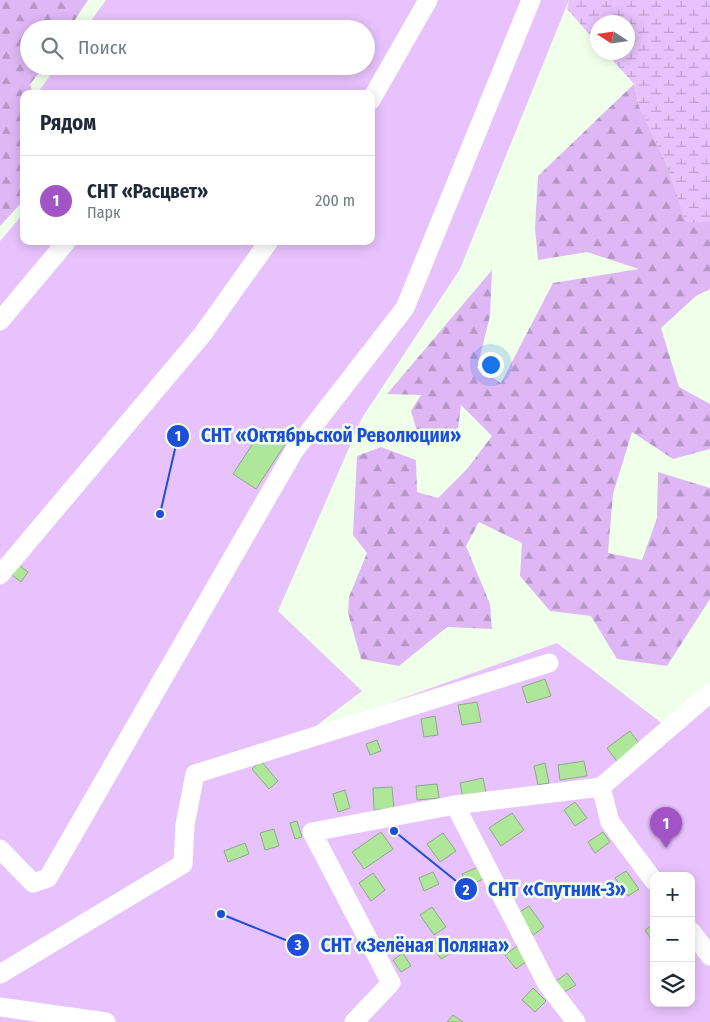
<!DOCTYPE html>
<html lang="ru">
<meta charset="utf-8">
<style>
:root{--surface:#fff;--page:#f2f2f3;--text:#1f2937;--muted:#747a83;--line:#e0e1e3;--accent:#a254c6}
body{margin:0;font-family:"Fira Sans Condensed",sans-serif;background:var(--page);color:var(--text)}
.controls{position:absolute;right:15px;bottom:15px;display:grid;overflow:hidden;border-radius:10px;box-shadow:0 2px 12px #0003}
.controls button{width:45px;height:45px;display:grid;place-items:center;padding:0;border:0;border-bottom:1px solid var(--line);background:var(--surface);color:var(--text);font:25px sans-serif}
.compass{position:absolute;left:590px;top:15px;width:45px;height:45px;border-radius:50%;background:var(--surface);box-shadow:0 2px 12px #0003;rotate:282deg}
.you{position:absolute;left:490px;top:364px;width:18px;height:18px;margin:-12px;border:4px solid #fff;border-radius:50%;background:#1a73e8;box-shadow:0 0 0 8px #1a73e833}
.badge{display:grid;place-items:center;width:32px;height:32px;border-radius:50%;background:var(--accent);color:#fff;font-size:16px;font-weight:700}
.pin{position:absolute;translate:-50% -41px;filter:drop-shadow(0 1px 2px #0008)}
.pin::after{content:'';position:absolute;top:26px;width:18px;height:15px;background:inherit;clip-path:polygon(0 0,100% 0,50% 100%)}
.list{margin:0;padding:0;list-style:none}
h2{display:flex;justify-content:space-between;align-items:center;height:65px;margin:0;padding:0 20px;font-size:21px}
h2 small{font-size:16px;font-weight:400;color:var(--muted)}
.list li{display:grid;grid-template-columns:32px 1fr auto;gap:15px;align-items:center;box-sizing:border-box;height:90px;padding:0 20px;border-top:1px solid var(--line)}
.list b{display:block;font-size:19px;white-space:nowrap}
.list p{margin:0;font-size:16px;white-space:nowrap;color:var(--muted)}
.list em{font-size:16px;font-style:normal;color:var(--muted)}
.icon{flex:none;width:28px;height:28px;fill:none;stroke:currentColor;stroke-width:2;stroke-linecap:round;stroke-linejoin:round}
.map{position:relative;flex:none;width:710px;height:1022px;overflow:hidden}
.search{position:absolute;background:var(--surface);box-shadow:0 2px 12px #0003;left:20px;top:20px;width:355px;height:55px;display:flex;align-items:center;gap:12px;box-sizing:border-box;padding:0 18px;border-radius:28px;color:var(--muted);font-size:19px}
.panel{position:absolute;background:var(--surface);box-shadow:0 2px 12px #0003;left:20px;top:90px;width:355px;height:155px;border-radius:10px}
.map>svg:first-child{display:block}
.forest{fill:url(#forest-firs)}
.wetland{fill:url(#wetland-marsh)}
.garden{fill:#e8c2fc;fill-rule:evenodd}
.building{fill:#aee799;stroke:#94a58e}
.lines{fill:none;stroke-linecap:round;stroke-linejoin:round}
.minor{stroke:#fff;stroke-width:19}
.leader{fill:none;stroke:#1d4ed8;stroke-width:2}
.callout-dot{fill:#1d4ed8;stroke:#f0ffea;stroke-width:2}
.mark-label{font-size:15px;text-anchor:middle;font-weight:bold;fill:#fff}
.callout-label{font-size:19px;text-anchor:middle;font-weight:bold;fill:#1d4ed8;stroke:#f0ffea;stroke-width:5;stroke-linejoin:round;paint-order:stroke}
</style>
<div class="map">
<svg width="710" height="1022" viewBox="0 0 710 1022">
<defs>
<pattern id="forest-firs" width="22" height="20" patternUnits="userSpaceOnUse" patternTransform="scale(1.25)"><rect width="22" height="20" fill="#dfb7f5"/><path d="M5 1l3.5 6h-7zM16 11l3.5 6h-7z" fill="#b696c7"/></pattern>
<pattern id="wetland-marsh" width="20" height="14" patternUnits="userSpaceOnUse" patternTransform="scale(1.25)"><rect width="20" height="14" fill="#e8c2fc"/><path d="M1 5h8M5 5V1M11 12h8M15 12V8" fill="none" stroke="#bd9fcd"/></pattern>
</defs>
<rect width="100%" height="100%" fill="#f0ffea"/>
<!-- forest -->
<g class="forest">
<polygon points="0,0 88,0 69,29 29,29 29,66 45,66 30,84 33,94 24,94 24,200 0,226"/>
<polygon points="634,84 639,106 666,163 686,221 710,222 710,289 696,296 661,328 679,387 710,404 710,449 673,459 632,432 613,494 608,553 642,560 657,518 658,472 710,488 710,599 667,666 617,659 591,616 550,611 520,576 522,543 479,522 466,546 490,604 492,629 447,627 399,666 361,659 348,613 349,597 367,553 353,535 357,456 381,447 416,460 417,492 438,498 467,469 492,436 461,405 457,436 421,445 411,411 421,395 387,394 492,270 490,316 477,368 501,383 553,283 639,269 587,252 538,260 535,228 538,176"/>
</g>
<!-- wetland -->
<polygon class="wetland" points="569,0 710,0 710,222 686,222 666,163 639,106 634,84 606,53 628,52 628,22 598,22 597,43 567,9"/>
<!-- garden -->
<path class="garden" d="M106,0H569L460,269L362,418L278,611L362,691L308,732L557,643L659,721L672,738L710,703V1022H0V241L24,213V241H371V94H40L39,91L57,66H366V29H85ZM654,876H691V1003H654Z"/>
<!-- building -->
<g class="building">
<polygon points="263,428 286,443 256,489 233,474"/>
<polygon points="19,565 28,572 21,582 12,575"/>
<polygon points="545,679 551,696 527,703 522,687"/>
<polygon points="477,702 481,722 462,725 458,705"/>
<polygon points="435,716 438,735 424,737 421,719"/>
<polygon points="630,731 641,746 618,763 607,748"/>
<polygon points="377,740 381,751 370,755 366,744"/>
<polygon points="261,761 278,781 269,789 252,769"/>
<polygon points="584,761 587,776 560,780 558,765"/>
<polygon points="545,763 549,783 538,785 534,766"/>
<polygon points="483,778 486,793 463,798 460,783"/>
<polygon points="437,784 439,798 417,800 416,786"/>
<polygon points="392,787 394,809 374,810 373,788"/>
<polygon points="345,790 350,808 338,812 333,794"/>
<polygon points="575,802 587,818 575,826 564,810"/>
<polygon points="512,813 524,830 501,846 489,828"/>
<polygon points="297,821 302,837 295,839 290,823"/>
<polygon points="274,829 279,846 265,850 260,833"/>
<polygon points="381,832 393,849 364,869 352,852"/>
<polygon points="603,832 610,842 595,853 588,842"/>
<polygon points="443,833 456,851 440,862 427,844"/>
<polygon points="245,843 249,854 228,862 224,851"/>
<polygon points="478,867 483,879 468,886 462,874"/>
<polygon points="626,871 639,889 628,896 615,878"/>
<polygon points="433,872 439,884 424,891 419,878"/>
<polygon points="373,873 385,890 371,901 359,883"/>
<polygon points="529,906 544,927 533,935 518,913"/>
<polygon points="432,907 446,927 434,935 420,915"/>
<polygon points="654,924 654,943 645,930"/>
<polygon points="446,936 456,950 441,959 432,946"/>
<polygon points="517,946 527,961 516,969 505,955"/>
<polygon points="403,953 411,966 401,972 393,960"/>
<polygon points="567,973 576,985 564,992 556,981"/>
<polygon points="533,988 546,1001 535,1012 522,1000"/>
<polygon points="453,1015 463,1022 447,1022"/>
</g>
<g class="lines">
<!-- minor -->
<g class="minor">
<polyline points="371,100 428,0"/>
<polyline points="0,321 67,241"/>
<polyline points="0,575 202,335 269,241"/>
<polyline points="601,787 610,822 654,881"/>
<polyline points="455,805 547,984 576,1022"/>
<polyline points="0,849 33,883 48,878 294,451 405,308 531,0"/>
<polyline points="691,931 710,956"/>
<polyline points="0,974 183,864 185,825 195,774 549,663"/>
<polyline points="0,1007 106,1022"/>
<polyline points="354,1022 391,983 312,832 455,805 601,787 710,693"/>
</g>
</g>
<!-- callouts -->
<path class="leader" d="M160 514L178 436M394 831L466 889M221 914L298 945"/>
<g class="callout-dot">
<circle cx="160" cy="514" r="5"/>
<circle cx="394" cy="831" r="5"/>
<circle cx="221" cy="914" r="5"/>
<circle cx="178" cy="436" r="12"/>
<circle cx="466" cy="889" r="12"/>
<circle cx="298" cy="945" r="12"/>
</g>
<g class="mark-label">
<text x="178" y="441">1</text>
<text x="466" y="895">2</text>
<text x="298" y="950">3</text>
</g>
<g class="callout-label">
<text x="331" y="442">СНТ «Октябрьской Революции»</text>
<text x="557" y="896">СНТ «Спутник-3»</text>
<text x="415" y="952">СНТ «Зелёная Поляна»</text>
</g>
</svg>
<div class="controls">
<button>+</button>
<button>−</button>
<button><svg class="icon" aria-label="layers" viewBox="0 0 24 24"><path d="M12 4l9 5-9 5-9-5zM3 14l9 5 9-5"/></svg></button>
</div>
<svg class="compass" viewBox="-18 -18 36 36"><path d="M0-13l5 13h-10z" fill="#e53935"/><path d="M0 13l5-13h-10z" fill="#747a83"/></svg>
<div class="you"></div>
<div class="pin badge" style="left:666px;top:848px">1</div>
<div class="search"><svg class="icon" aria-label="search" viewBox="0 0 24 24"><circle cx="10" cy="10" r="6"/><path d="M15 15l6 6"/></svg>Поиск</div>
<section class="panel">
<h2>Рядом<small></small></h2>
<ul class="list">
<li><span class="badge">1</span><div><b>СНТ «Расцвет»</b><p>Парк</p></div><em>200 m</em></li>
</ul>
</section>
</div>
